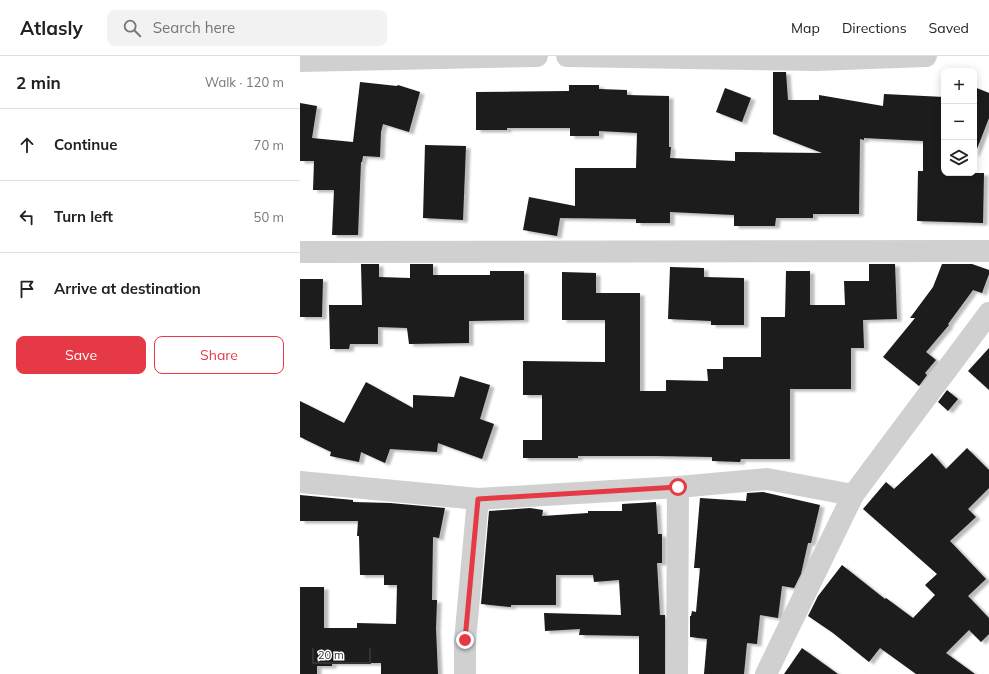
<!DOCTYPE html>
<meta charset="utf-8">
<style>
:root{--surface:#fff;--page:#f2f2f2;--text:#222;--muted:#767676;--line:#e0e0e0;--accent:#e63946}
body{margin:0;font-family:Mulish,sans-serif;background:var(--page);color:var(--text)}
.controls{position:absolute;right:12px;top:12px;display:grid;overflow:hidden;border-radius:8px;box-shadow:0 2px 10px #0003}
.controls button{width:36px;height:36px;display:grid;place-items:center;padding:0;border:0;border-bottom:1px solid var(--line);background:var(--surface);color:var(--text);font:20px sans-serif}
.scale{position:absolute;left:12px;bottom:10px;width:59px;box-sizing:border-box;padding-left:4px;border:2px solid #333;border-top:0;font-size:11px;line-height:14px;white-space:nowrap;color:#333;-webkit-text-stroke:3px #fff;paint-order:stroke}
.stop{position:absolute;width:12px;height:12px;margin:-9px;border:3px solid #e63946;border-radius:50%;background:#fff}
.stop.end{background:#e63946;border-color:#fff;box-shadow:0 1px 4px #0008}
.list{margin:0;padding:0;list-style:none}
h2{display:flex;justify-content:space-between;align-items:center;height:52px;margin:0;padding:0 16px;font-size:17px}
h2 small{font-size:13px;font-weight:400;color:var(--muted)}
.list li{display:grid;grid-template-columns:26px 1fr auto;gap:12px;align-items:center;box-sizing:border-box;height:72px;padding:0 16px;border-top:1px solid var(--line)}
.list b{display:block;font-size:15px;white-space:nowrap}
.list em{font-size:13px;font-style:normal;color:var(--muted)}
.actions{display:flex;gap:8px;padding:12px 16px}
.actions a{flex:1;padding:9px 0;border:1px solid var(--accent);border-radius:8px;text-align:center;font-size:14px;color:var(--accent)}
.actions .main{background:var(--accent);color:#fff}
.icon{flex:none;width:22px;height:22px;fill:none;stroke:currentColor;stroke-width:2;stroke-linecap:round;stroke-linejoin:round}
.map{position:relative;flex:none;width:689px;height:618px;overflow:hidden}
header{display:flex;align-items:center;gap:24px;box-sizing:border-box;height:56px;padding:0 20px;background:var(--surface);border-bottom:1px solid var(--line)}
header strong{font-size:19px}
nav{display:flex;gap:22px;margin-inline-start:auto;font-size:14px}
.search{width:280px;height:36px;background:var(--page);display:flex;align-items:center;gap:10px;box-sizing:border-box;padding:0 14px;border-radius:8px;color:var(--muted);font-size:15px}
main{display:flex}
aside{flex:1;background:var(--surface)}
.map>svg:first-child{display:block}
.building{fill:#1a1a1a;filter:url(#shadow)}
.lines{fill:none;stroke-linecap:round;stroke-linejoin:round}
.street{stroke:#d0d0d0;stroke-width:22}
.route{stroke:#e63946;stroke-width:5}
</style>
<header>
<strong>Atlasly</strong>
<div class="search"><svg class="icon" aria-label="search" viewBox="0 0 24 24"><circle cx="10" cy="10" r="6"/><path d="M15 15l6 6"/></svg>Search here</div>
<nav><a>Map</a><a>Directions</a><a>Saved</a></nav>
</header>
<main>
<aside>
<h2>2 min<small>Walk · 120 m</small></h2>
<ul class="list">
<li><svg class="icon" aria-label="ahead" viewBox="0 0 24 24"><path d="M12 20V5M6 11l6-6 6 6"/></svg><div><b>Continue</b></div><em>70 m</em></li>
<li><svg class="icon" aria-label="left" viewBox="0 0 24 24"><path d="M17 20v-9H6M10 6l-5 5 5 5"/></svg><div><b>Turn left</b></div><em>50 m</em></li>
<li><svg class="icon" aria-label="arrive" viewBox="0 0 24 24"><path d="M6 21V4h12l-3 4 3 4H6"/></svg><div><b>Arrive at destination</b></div></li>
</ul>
<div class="actions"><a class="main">Save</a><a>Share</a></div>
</aside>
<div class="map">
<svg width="689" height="618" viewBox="0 0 689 618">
<defs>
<filter id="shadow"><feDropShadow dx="4.5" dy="2.5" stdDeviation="1" flood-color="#0004"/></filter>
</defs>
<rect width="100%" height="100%" fill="#fff"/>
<!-- building -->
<g class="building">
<polygon points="473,16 486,16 488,44 519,44 519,39 583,50 584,38 644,41 644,117 684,117 683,167 617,165 618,115 623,115 623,85 564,82 564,84 560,83 559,158 513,158 513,162 476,162 475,170 434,170 434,159 370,156 370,167 336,167 336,163 260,162 257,180 223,174 229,141 275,150 275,112 336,112 337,77 299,75 299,80 270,80 270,72 207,72 207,74 176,74 176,36 269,35 269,29 299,29 299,33 327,34 327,39 369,40 369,91 371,91 370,102 435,105 435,96 522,97 473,78"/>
<polygon points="60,26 97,30 98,29 120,36 109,76 83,68 81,76 80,101 63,100 62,106 61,106 58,179 32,179 34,134 13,134 14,105 0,105 0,47 17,50 12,82 53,86"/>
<polygon points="674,31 689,37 689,62 675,98 674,98"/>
<polygon points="425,32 451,42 442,66 416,56"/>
<polygon points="125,89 166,90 163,164 123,162"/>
<polygon points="61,208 79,208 79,221 110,222 110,208 133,208 133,219 190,219 190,215 224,215 224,264 169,265 169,287 109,288 107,272 78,271 78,288 50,288 49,293 30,293 29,249 62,249"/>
<polygon points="569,208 595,208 597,263 563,264 564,292 551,292 551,333 490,333 490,403 441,403 440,406 412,405 412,401 357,400 278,400 278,402 223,402 223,384 242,384 242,339 223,339 223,305 305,306 305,264 262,264 262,216 296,217 296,237 340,237 340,335 366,335 366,324 408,325 407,313 423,313 423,301 461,301 461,261 485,261 486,215 510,215 510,249 545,249 544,225 569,225"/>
<polygon points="642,208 672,208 689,214 689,218 682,237 673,234 648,268 649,269 626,296 636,304 625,317 627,319 619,330 583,301 615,262 610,262 633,231"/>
<polygon points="370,211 404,212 404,221 444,222 444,269 411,269 411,265 368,263"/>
<polygon points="0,223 23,223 22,261 0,261"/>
<polygon points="689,292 689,334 668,315"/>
<polygon points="160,320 190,329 180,363 194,368 182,403 138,387 137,396 90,393 85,407 61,396 59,406 30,400 31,396 0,381 0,345 44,367 66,326 113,352 113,339 154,341"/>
<polygon points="647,334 658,343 648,355 638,346"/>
<polygon points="667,392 689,414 689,432 668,453 676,461 650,485 686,523 668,540 689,562 689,578 681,586 669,574 646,597 675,618 616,618 580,592 569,606 533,577 508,560 518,540 542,509 585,543 586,542 613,562 635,539 625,529 637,518 563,453 586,426 594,433 632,397 646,413"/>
<polygon points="463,436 520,449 511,487 508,487 501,518 494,532 482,530 478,562 460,559 457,588 447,587 444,618 404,618 407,583 390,581 390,560 391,560 392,555 396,556 400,512 394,512 400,442 446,445 447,437"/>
<polygon points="0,439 53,444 53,446 90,447 145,452 139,482 133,481 132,544 137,544 136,573 138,618 81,618 81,607 32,607 32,610 17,610 17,618 0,618 0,531 24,531 24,572 57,572 57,567 96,568 97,529 84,529 84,519 60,519 59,480 57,480 58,465 0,465"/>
<polygon points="356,446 358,478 362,478 362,507 357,507 360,559 365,559 365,618 339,618 339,580 279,579 280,573 245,575 244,557 321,559 319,524 294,526 293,519 256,519 256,549 211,549 211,551 181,548 189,455 230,452 243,454 242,460 288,457 288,455 322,455 322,448"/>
<polygon points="502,592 538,618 484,618"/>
</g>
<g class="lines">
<!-- street -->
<g class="street">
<polyline points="267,0 516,4 626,0"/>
<polyline points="0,5 237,0"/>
<polyline points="0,196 689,195"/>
<polyline points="0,426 178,443 378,431 467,423 553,439"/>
<polyline points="165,618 165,585 178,443"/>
<polyline points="377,618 378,431"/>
<polyline points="466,618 553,439 689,257"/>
</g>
</g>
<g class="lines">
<!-- route -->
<polyline class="route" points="165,584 178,443 378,431"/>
</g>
</svg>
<div class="controls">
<button>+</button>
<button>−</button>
<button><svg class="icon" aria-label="layers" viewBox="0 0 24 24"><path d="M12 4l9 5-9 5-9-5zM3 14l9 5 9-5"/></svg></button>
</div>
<div class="scale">20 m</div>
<div class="stop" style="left:378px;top:431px"></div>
<div class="stop end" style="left:165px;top:584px"></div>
</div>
</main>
